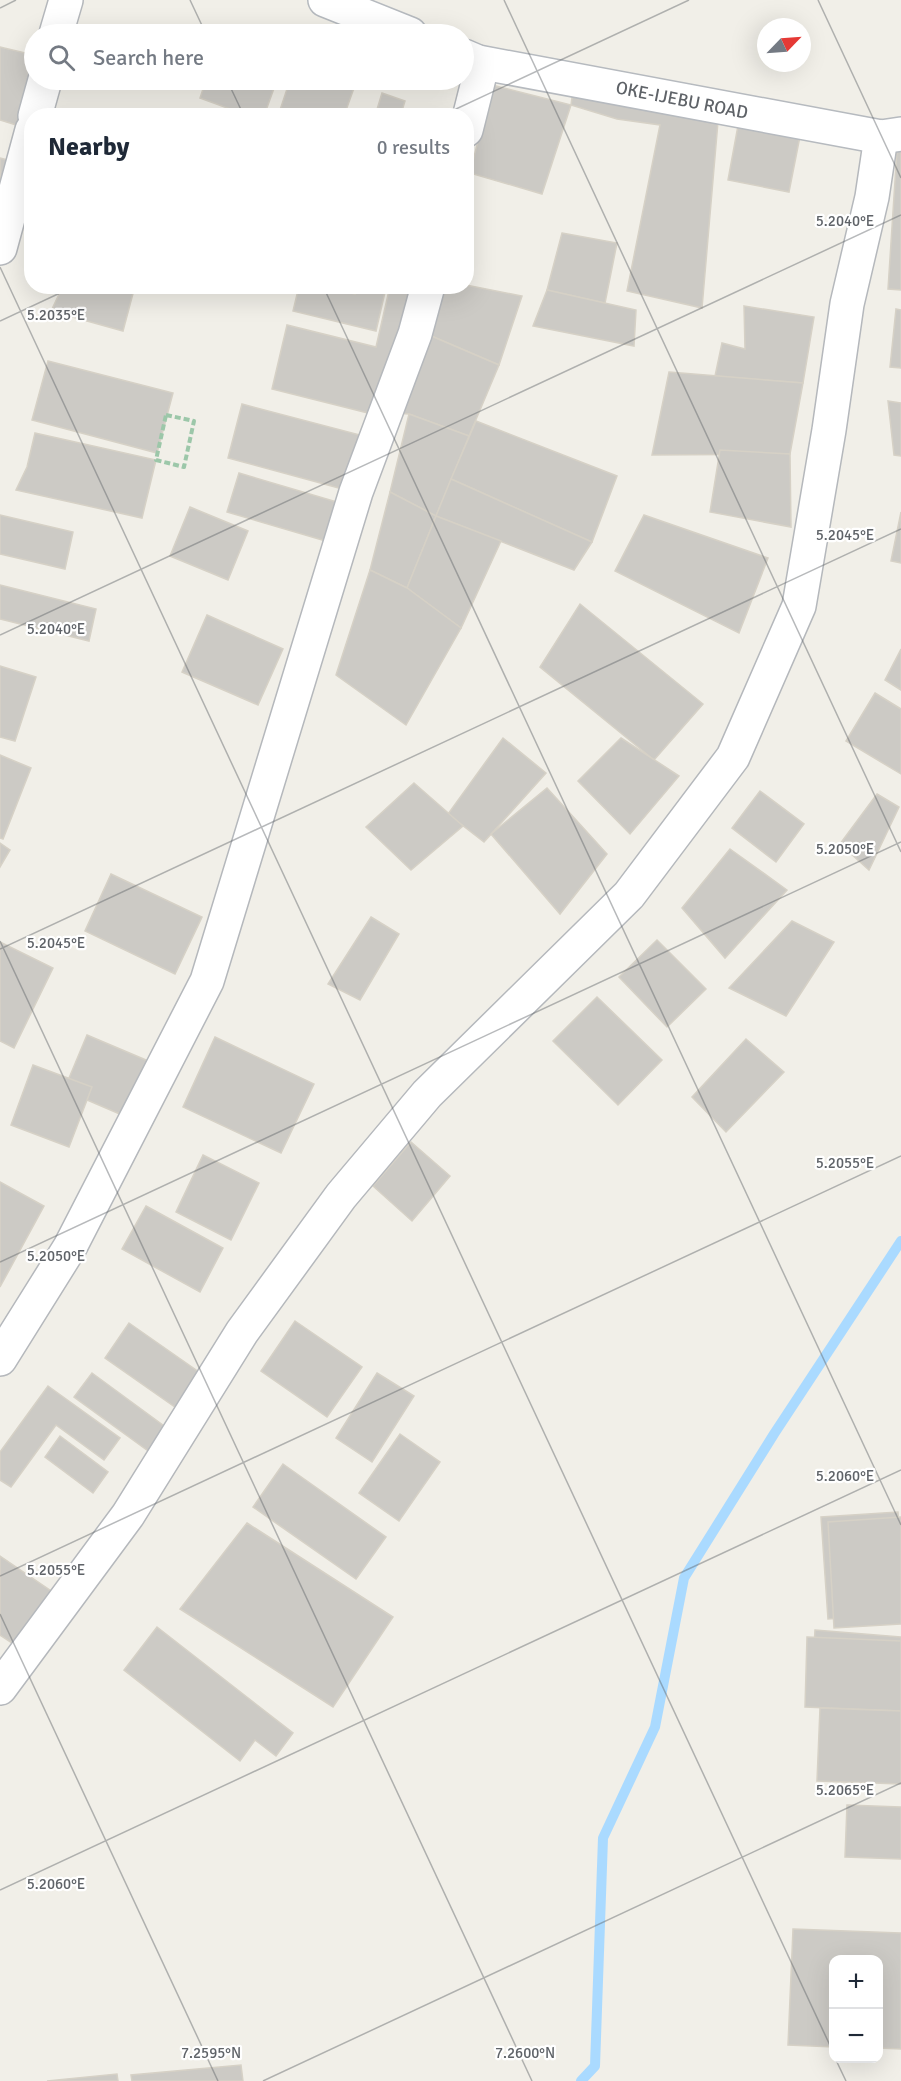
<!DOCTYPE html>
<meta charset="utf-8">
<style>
:root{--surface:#fff;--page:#f6f6f7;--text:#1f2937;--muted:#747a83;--line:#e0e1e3}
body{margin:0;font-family:Signika,sans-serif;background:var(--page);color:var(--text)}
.controls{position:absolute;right:18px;bottom:18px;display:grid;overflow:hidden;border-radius:12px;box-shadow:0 6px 24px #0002}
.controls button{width:54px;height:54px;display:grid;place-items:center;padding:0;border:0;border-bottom:2px solid var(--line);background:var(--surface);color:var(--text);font:30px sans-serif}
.compass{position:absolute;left:757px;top:18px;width:54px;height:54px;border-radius:50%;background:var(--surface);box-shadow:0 6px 24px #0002;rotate:65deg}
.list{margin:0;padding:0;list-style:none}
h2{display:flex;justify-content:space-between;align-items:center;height:78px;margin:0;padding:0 24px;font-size:26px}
h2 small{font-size:20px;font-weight:400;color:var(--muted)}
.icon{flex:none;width:33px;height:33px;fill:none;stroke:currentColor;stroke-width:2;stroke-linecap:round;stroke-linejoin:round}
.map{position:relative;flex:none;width:901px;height:2081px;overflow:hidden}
.search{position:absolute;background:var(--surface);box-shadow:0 6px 24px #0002;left:24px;top:24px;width:450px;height:66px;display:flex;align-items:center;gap:15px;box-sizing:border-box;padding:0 21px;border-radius:33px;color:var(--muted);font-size:22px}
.panel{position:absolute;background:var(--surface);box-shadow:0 6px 24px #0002;left:24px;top:108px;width:450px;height:186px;border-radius:24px}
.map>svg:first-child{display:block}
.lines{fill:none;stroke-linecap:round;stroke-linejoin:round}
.stream{stroke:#aadaff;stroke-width:10}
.building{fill:#cccac5;stroke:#d6d1c6;stroke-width:1.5}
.street-casing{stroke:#b5b8bc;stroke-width:36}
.secondary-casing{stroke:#b6babf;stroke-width:36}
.path{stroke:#9cc7a9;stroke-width:4;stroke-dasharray:6 3;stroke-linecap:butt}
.street{stroke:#fff;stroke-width:33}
.secondary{stroke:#fff;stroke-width:33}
.ticks{fill:none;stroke:#5f6368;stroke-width:1.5;stroke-opacity:0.45}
.labels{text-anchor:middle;stroke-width:4.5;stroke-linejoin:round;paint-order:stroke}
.street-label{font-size:18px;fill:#5f6368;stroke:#fff}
.ticks-label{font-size:15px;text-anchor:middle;fill:#5f6368;stroke:#fff;stroke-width:4.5;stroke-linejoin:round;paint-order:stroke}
</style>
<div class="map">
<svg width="901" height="2081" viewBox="0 0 901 2081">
<rect width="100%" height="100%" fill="#f1efe8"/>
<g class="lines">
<!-- stream -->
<polyline class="stream" points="581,2081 595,2066 603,1838 655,1727 684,1578 774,1434 901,1241"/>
</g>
<!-- building -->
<g class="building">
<polygon points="0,47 34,55 34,80 29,129 0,120"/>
<polygon points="206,80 277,80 264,116 249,116 200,98"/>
<polygon points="290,80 330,80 354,88 344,116 278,116"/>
<polygon points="492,85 571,105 542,194 470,173"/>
<polygon points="573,90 719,110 702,308 627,291 660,125 617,119 571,105"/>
<polygon points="382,93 405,101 402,111 417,116 375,116"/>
<polygon points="742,104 804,116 789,192 728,180"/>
<polygon points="899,119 901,119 901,290 888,289"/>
<polygon points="0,158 8,160 6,184 0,183"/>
<polygon points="562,233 617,243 605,303 547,290"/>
<polygon points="466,285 522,296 499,365 429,335 441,286"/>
<polygon points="63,286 135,286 123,331 51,311"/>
<polygon points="299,286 326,286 355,294 357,286 386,288 376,331 293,311"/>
<polygon points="390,286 415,286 388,418 272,389 287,325 376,347"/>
<polygon points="547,290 636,310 634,346 533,326"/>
<polygon points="744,306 814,317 803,383 715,376 722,343 745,349"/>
<polygon points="896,309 901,310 901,368 890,367"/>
<polygon points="429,335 499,365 469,436 409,414 396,413"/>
<polygon points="48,361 173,393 157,453 32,420"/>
<polygon points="669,372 803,383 790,454 652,455"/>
<polygon points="888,401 901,403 901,456 894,455"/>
<polygon points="242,404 375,439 361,494 228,458"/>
<polygon points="409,414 469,436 436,516 390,492"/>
<polygon points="476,421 617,476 592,542 451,479"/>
<polygon points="35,433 156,460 142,518 16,490 27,467"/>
<polygon points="720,450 790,454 791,527 710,512"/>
<polygon points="239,473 347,505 336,544 227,512"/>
<polygon points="451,479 592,542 574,570 436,516"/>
<polygon points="390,492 436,516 407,588 370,570"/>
<polygon points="190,507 248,531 228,580 170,556"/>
<polygon points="901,512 901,563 891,561"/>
<polygon points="0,515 73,532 65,569 0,554"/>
<polygon points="644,515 768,558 739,633 615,571"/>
<polygon points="436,516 501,541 461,628 407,588"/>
<polygon points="370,570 407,588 461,628 406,725 336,675"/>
<polygon points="0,585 96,609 89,641 0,619"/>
<polygon points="580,604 703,704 654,760 540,667"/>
<polygon points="207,615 283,649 258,705 182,672"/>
<polygon points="901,649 901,690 885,680"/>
<polygon points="0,666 36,677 15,741 0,737"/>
<polygon points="875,693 901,709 901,774 846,741"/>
<polygon points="503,738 546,773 484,842 448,814"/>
<polygon points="621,738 679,776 630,834 578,781"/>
<polygon points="0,755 31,768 3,839 0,838"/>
<polygon points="414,783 463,826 411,870 366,827"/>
<polygon points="547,788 607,854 560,914 491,834"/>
<polygon points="760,791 804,824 776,862 732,828"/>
<polygon points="877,794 899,807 869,870 840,844"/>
<polygon points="0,843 10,850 0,867"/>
<polygon points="730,849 787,890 725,958 682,908"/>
<polygon points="111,874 202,917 175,974 85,931"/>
<polygon points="371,917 399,934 360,1000 328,984"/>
<polygon points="792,921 834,942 786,1016 729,988"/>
<polygon points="657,940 706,989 667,1027 619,977"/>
<polygon points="0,942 53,968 14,1048 0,1041"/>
<polygon points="597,997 662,1060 618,1105 553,1041"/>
<polygon points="87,1035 153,1063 129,1118 64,1090"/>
<polygon points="215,1037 314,1084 281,1153 183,1107"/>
<polygon points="746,1039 784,1072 726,1132 692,1097"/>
<polygon points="33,1065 92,1087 69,1147 11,1125"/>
<polygon points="411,1142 450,1176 412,1221 373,1186"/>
<polygon points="203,1155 259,1183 231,1240 176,1212"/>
<polygon points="0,1182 44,1206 0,1287"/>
<polygon points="146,1206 223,1248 200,1292 122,1249"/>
<polygon points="295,1321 362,1367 327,1417 261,1371"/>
<polygon points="129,1323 206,1377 182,1412 105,1358"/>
<polygon points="92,1373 179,1437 162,1461 74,1397"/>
<polygon points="377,1373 414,1396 372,1462 336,1438"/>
<polygon points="48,1386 120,1438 104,1460 56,1425 11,1487 0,1480 0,1452"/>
<polygon points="400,1434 440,1462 399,1521 359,1493"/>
<polygon points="60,1436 108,1472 93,1493 45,1457"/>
<polygon points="283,1464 386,1537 356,1579 253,1507"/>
<polygon points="898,1512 901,1554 901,1614 828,1619 821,1517"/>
<polygon points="901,1517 901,1624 834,1628 828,1522"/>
<polygon points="247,1523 393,1617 333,1707 180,1609"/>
<polygon points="0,1556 60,1597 24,1651 0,1635"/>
<polygon points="157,1627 293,1733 276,1756 255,1740 240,1761 124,1670"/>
<polygon points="815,1630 901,1637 901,1704 811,1696"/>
<polygon points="807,1637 901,1641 901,1711 805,1707"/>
<polygon points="820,1708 901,1711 901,1784 817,1781"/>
<polygon points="847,1805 901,1807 901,1859 845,1857"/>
<polygon points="793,1929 901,1933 901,2049 878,2048 878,1960 834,1960 834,2047 788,2045"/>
<polygon points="241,2065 243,2081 132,2081 131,2075"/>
<polygon points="117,2074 118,2081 47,2081"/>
</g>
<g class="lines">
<!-- street casing -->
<g class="street-casing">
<g id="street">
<polyline points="56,34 66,0"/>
<polyline points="35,116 45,80"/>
<polyline points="466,130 479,78 478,62"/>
<polyline points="0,248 32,130"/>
<polyline points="0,1359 70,1247 207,981 356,492 415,334 428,286"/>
<polyline points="0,1688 128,1515 242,1332 341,1196 427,1094 629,895 733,757 799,606 829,430 847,304 872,197 881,137"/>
</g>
</g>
<!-- secondary casing -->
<g class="secondary-casing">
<g id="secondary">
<polyline points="325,0 410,34"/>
<polyline points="464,56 478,62 881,137 901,134"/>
</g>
</g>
<!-- path -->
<polygon class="path" points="166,415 194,421 184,467 156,460"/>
<!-- street -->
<use href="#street" class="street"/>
<!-- secondary -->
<use href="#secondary" class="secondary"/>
</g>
<!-- ticks -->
<path class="ticks" d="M190,0L206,34M504,0L901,852M818,0L901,178M0,8L16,0M227,80L244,116M441,116L689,0M0,267L834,2054M323,286L901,1525M0,321L75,286M0,635L901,215M0,941L532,2081M0,949L901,529M0,1262L901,842M0,1576L901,1156M0,1614L218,2081M0,1890L901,1470M835,2058L846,2081M263,2081L901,1783"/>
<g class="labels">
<!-- street labels -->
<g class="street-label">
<text transform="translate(682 100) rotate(11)" y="6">OKE-IJEBU ROAD</text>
</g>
</g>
<g class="ticks-label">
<text x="845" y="226">5.2040°E</text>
<text x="56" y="320">5.2035°E</text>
<text x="845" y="540">5.2045°E</text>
<text x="56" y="634">5.2040°E</text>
<text x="845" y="854">5.2050°E</text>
<text x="56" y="948">5.2045°E</text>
<text x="845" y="1168">5.2055°E</text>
<text x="56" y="1261">5.2050°E</text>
<text x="845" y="1481">5.2060°E</text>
<text x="56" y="1575">5.2055°E</text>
<text x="845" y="1795">5.2065°E</text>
<text x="56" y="1889">5.2060°E</text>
<text x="211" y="2058">7.2595°N</text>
<text x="525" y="2058">7.2600°N</text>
</g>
</svg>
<div class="controls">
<button>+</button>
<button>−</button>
</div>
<svg class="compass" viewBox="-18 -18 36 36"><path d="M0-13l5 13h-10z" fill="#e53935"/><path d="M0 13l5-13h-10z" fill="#747a83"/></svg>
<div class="search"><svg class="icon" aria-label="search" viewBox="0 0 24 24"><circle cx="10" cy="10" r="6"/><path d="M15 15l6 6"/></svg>Search here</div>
<section class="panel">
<h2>Nearby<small>0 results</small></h2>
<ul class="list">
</ul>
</section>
</div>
